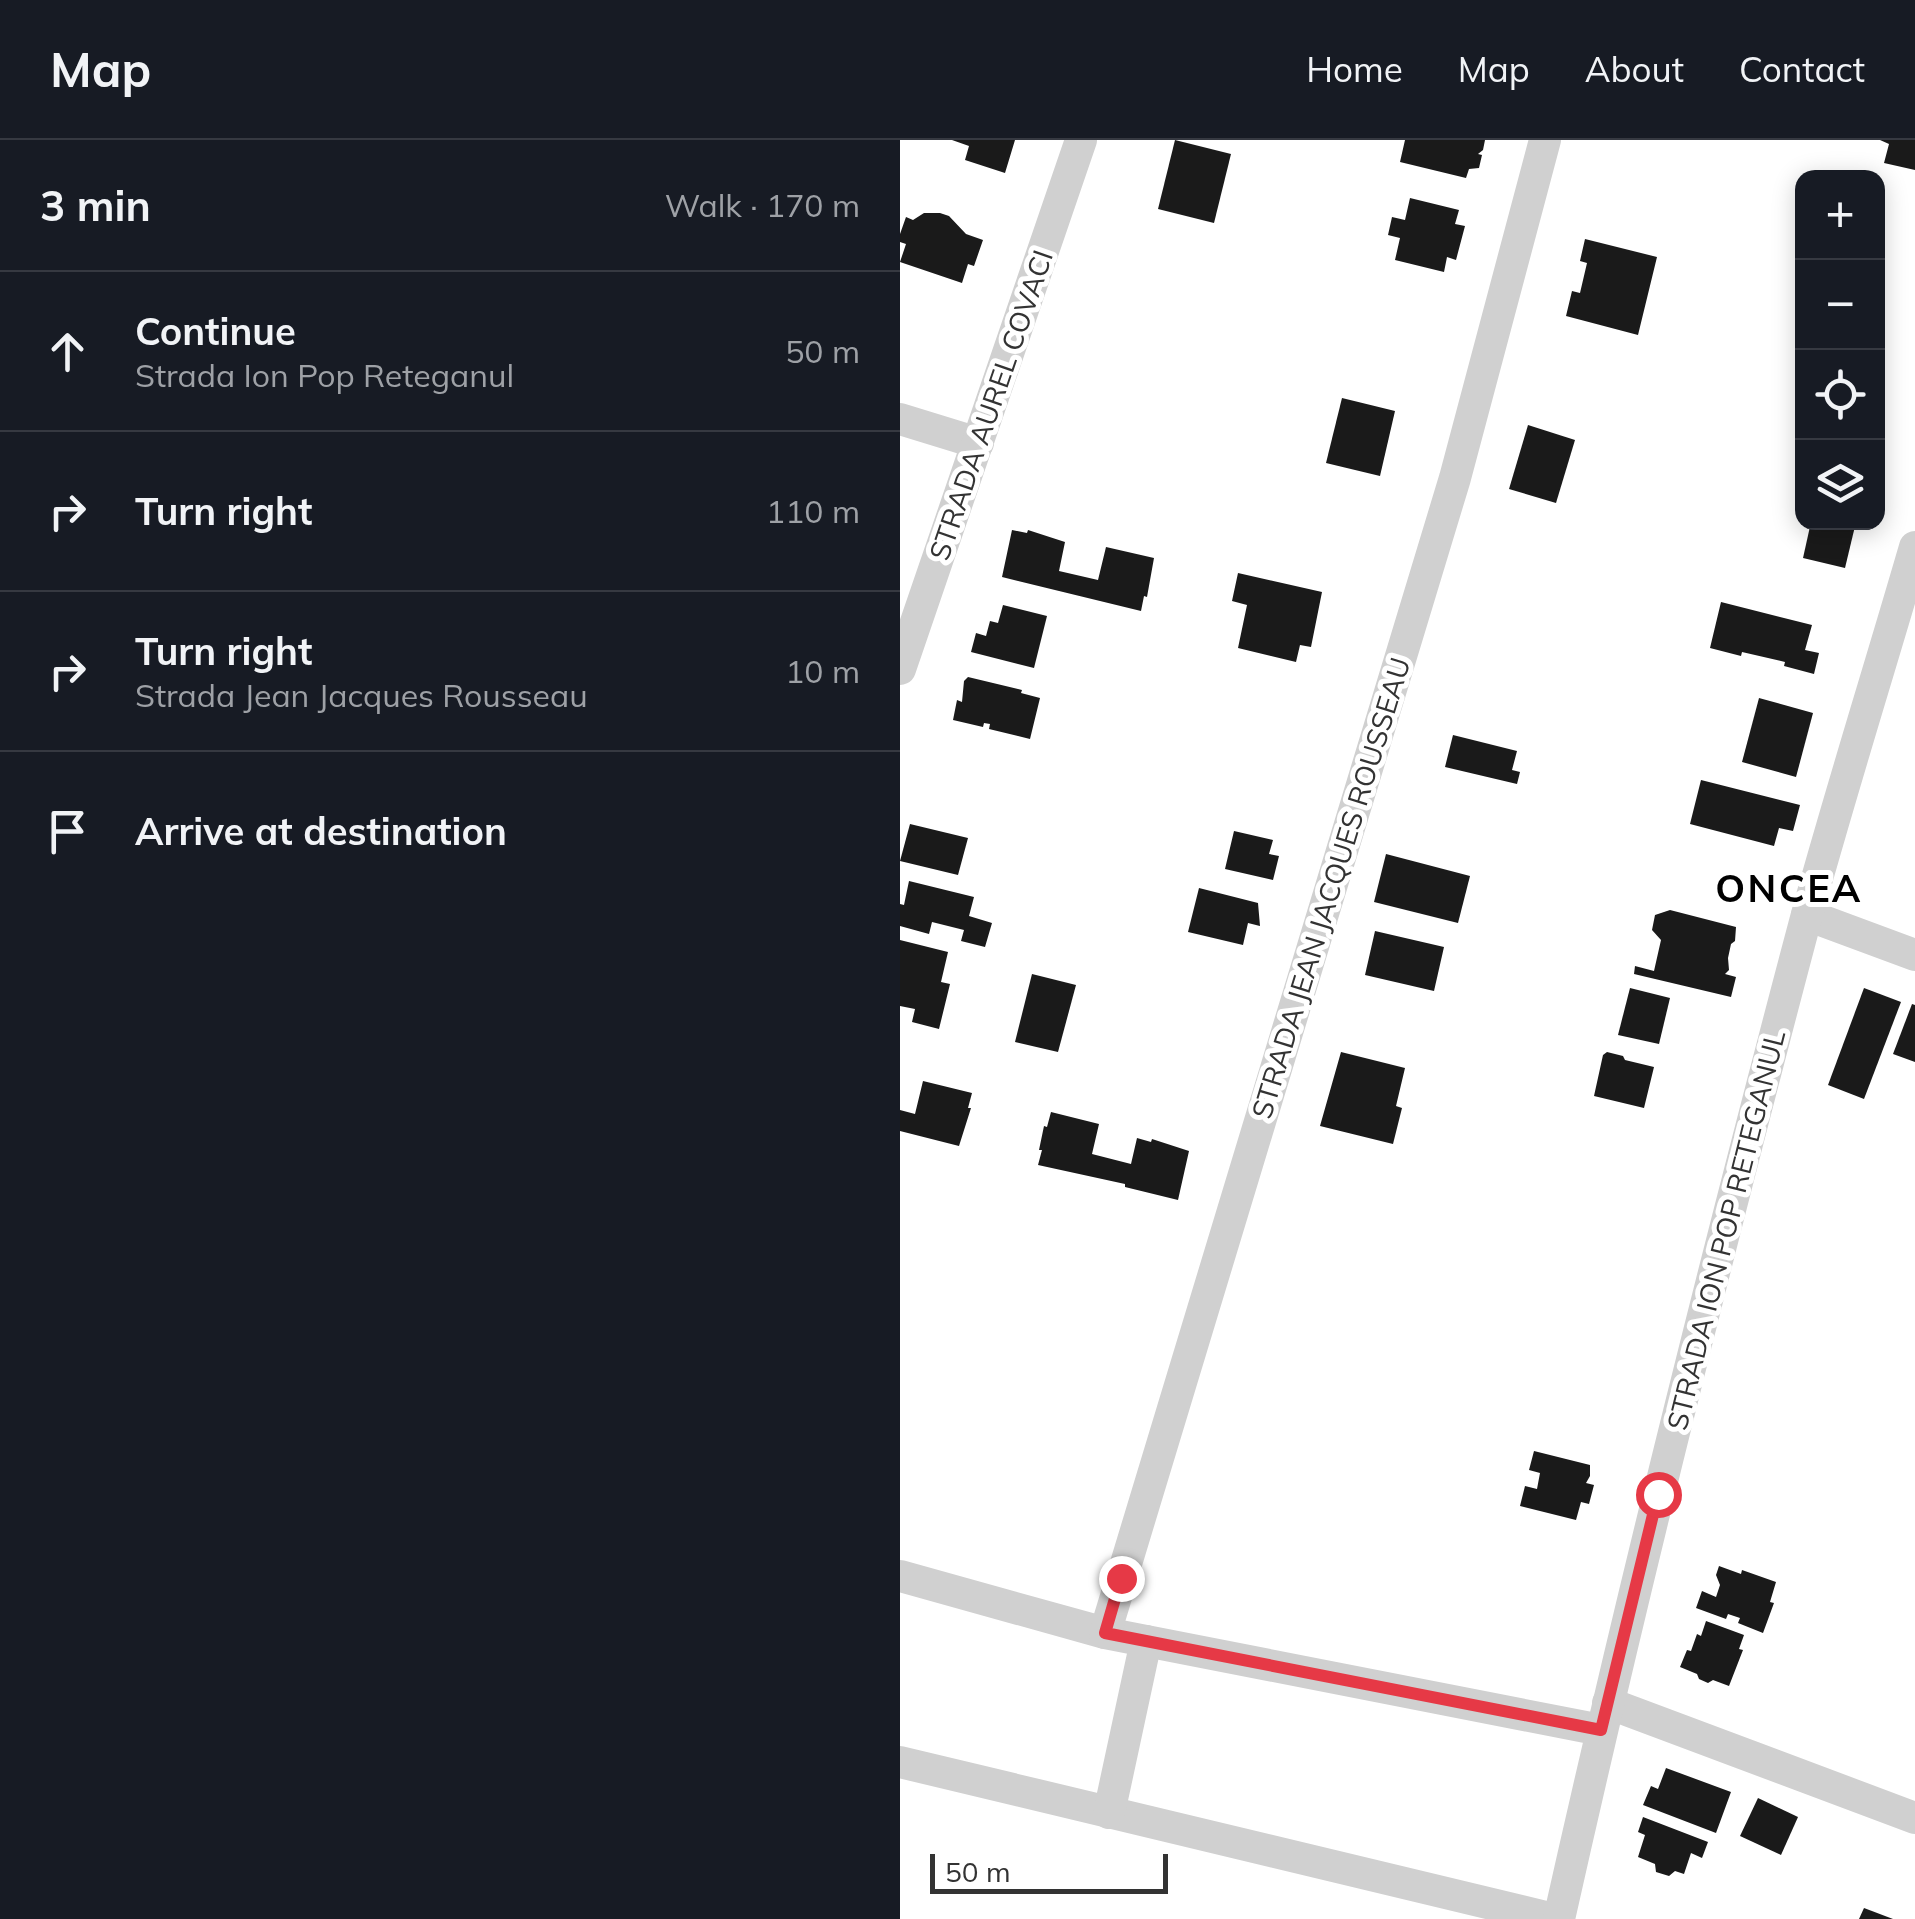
<!DOCTYPE html>
<meta charset="utf-8">
<style>
:root{--surface:#171b24;--page:#20242c;--text:#f1f3f6;--muted:#9ea1a6;--line:#363941}
body{margin:0;font-family:Mulish,sans-serif;background:var(--page);color:var(--text)}
.controls{position:absolute;right:30px;top:30px;display:grid;overflow:hidden;border-radius:20px;box-shadow:0 5px 25px #0003}
.controls button{width:90px;height:90px;display:grid;place-items:center;padding:0;border:0;border-bottom:2px solid var(--line);background:var(--surface);color:var(--text);font:50px sans-serif}
.scale{position:absolute;left:30px;bottom:25px;width:238px;box-sizing:border-box;padding-left:10px;border:5px solid #333;border-top:0;font-size:28px;line-height:35px;white-space:nowrap;color:#333;-webkit-text-stroke:8px #fff;paint-order:stroke}
.stop{position:absolute;width:30px;height:30px;margin:-22px;border:8px solid #e63946;border-radius:50%;background:#fff}
.stop.end{background:#e63946;border-color:#fff;box-shadow:0 2px 10px #0008}
.list{margin:0;padding:0;list-style:none}
h2{display:flex;justify-content:space-between;align-items:center;height:130px;margin:0;padding:0 40px;font-size:42px}
h2 small{font-size:32px;font-weight:400;color:var(--muted)}
.list li{display:grid;grid-template-columns:65px 1fr auto;gap:30px;align-items:center;box-sizing:border-box;height:160px;padding:0 40px;border-top:2px solid var(--line)}
.list b{display:block;font-size:38px;white-space:nowrap}
.list p{margin:0;font-size:32px;white-space:nowrap;color:var(--muted)}
.list em{font-size:32px;font-style:normal;color:var(--muted)}
.icon{flex:none;width:55px;height:55px;fill:none;stroke:currentColor;stroke-width:2;stroke-linecap:round;stroke-linejoin:round}
.map{position:relative;flex:none;width:1015px;height:1779px;overflow:hidden}
header{display:flex;align-items:center;gap:60px;box-sizing:border-box;height:140px;padding:0 50px;background:var(--surface);border-bottom:2px solid var(--line)}
header strong{font-size:48px}
nav{display:flex;gap:55px;margin-inline-start:auto;font-size:35px}
main{display:flex}
aside{flex:1;background:var(--surface)}
.map>svg:first-child{display:block}
.building{fill:#1a1a1a}
.lines{fill:none;stroke-linecap:round;stroke-linejoin:round}
.minor{stroke:#d0d0d0;stroke-width:32}
.route{stroke:#e63946;stroke-width:12}
.labels{text-anchor:middle;stroke-width:10;stroke-linejoin:round;paint-order:stroke}
.street-label{font-size:28px;fill:#333;stroke:#fff}
.district-label{font-size:38px;font-weight:bold;letter-spacing:2.5px;fill:#000;stroke:#fff}
</style>
<header>
<strong>Map</strong>
<nav><a>Home</a><a>Map</a><a>About</a><a>Contact</a></nav>
</header>
<main>
<aside>
<h2>3 min<small>Walk · 170 m</small></h2>
<ul class="list">
<li><svg class="icon" aria-label="ahead" viewBox="0 0 24 24"><path d="M12 20V5M6 11l6-6 6 6"/></svg><div><b>Continue</b><p>Strada Ion Pop Reteganul</p></div><em>50 m</em></li>
<li><svg class="icon" aria-label="right" viewBox="0 0 24 24"><path d="M7 20v-9h11M14 6l5 5-5 5"/></svg><div><b>Turn right</b></div><em>110 m</em></li>
<li><svg class="icon" aria-label="right" viewBox="0 0 24 24"><path d="M7 20v-9h11M14 6l5 5-5 5"/></svg><div><b>Turn right</b><p>Strada Jean Jacques Rousseau</p></div><em>10 m</em></li>
<li><svg class="icon" aria-label="arrive" viewBox="0 0 24 24"><path d="M6 21V4h12l-3 4 3 4H6"/></svg><div><b>Arrive at destination</b></div></li>
</ul>
</aside>
<div class="map">
<svg width="1015" height="1779" viewBox="0 0 1015 1779">
<rect width="100%" height="100%" fill="#fff"/>
<!-- building -->
<g class="building">
<polygon points="52,0 115,0 105,33 65,20 69,6"/>
<polygon points="275,0 331,14 314,83 258,69"/>
<polygon points="505,0 585,0 583,10 578,14 582,15 579,28 569,29 566,38 500,22"/>
<polygon points="980,0 1015,0 1015,30 984,23 989,4"/>
<polygon points="510,58 559,70 555,84 565,86 556,120 547,117 544,132 495,120 500,98 488,95 492,77 505,80"/>
<polygon points="24,73 40,73 49,76 66,94 83,100 74,126 68,124 62,143 0,122 6,104 0,102 0,94 6,77 13,80"/>
<polygon points="685,99 757,117 738,195 666,176 672,151 680,153 687,123 680,121"/>
<polygon points="442,258 495,271 480,336 426,323"/>
<polygon points="628,285 675,300 656,363 609,349"/>
<polygon points="911,382 956,382 945,428 903,418"/>
<polygon points="112,390 127,393 128,390 165,402 159,431 198,440 206,407 254,418 247,457 244,456 241,471 102,437"/>
<polygon points="338,433 422,452 411,507 400,505 396,522 338,508 347,465 332,461"/>
<polygon points="821,462 912,485 905,510 919,513 914,534 884,526 885,522 842,512 841,516 810,508"/>
<polygon points="103,465 147,476 134,528 71,512 76,493 86,496 90,481 98,483"/>
<polygon points="68,537 122,550 121,553 140,558 130,599 89,589 90,584 84,583 83,587 53,580 57,560 62,562 64,541"/>
<polygon points="859,558 913,573 896,637 842,622"/>
<polygon points="553,595 617,611 612,630 620,632 617,644 545,627"/>
<polygon points="801,640 900,665 893,691 879,688 874,706 790,684"/>
<polygon points="10,684 68,698 58,735 0,721"/>
<polygon points="334,691 373,700 369,714 379,716 373,740 325,729"/>
<polygon points="486,714 570,736 558,783 474,762"/>
<polygon points="9,741 74,757 69,776 92,783 85,807 61,801 64,790 32,782 29,794 0,786 0,764 4,765"/>
<polygon points="299,748 358,763 360,786 348,783 343,805 288,792"/>
<polygon points="770,770 836,787 835,801 831,804 828,818 829,830 825,834 836,837 831,857 734,834 735,826 754,831 761,800 752,790 755,775"/>
<polygon points="475,791 544,807 534,851 465,835"/>
<polygon points="0,800 48,812 41,842 50,844 39,889 12,882 15,869 0,866"/>
<polygon points="132,834 176,845 158,912 115,902"/>
<polygon points="730,848 770,858 759,904 718,895"/>
<polygon points="964,848 1001,862 964,959 928,945"/>
<polygon points="1012,864 1015,865 1015,922 993,914"/>
<polygon points="441,912 505,928 496,966 502,968 493,1004 420,986"/>
<polygon points="707,912 723,916 725,920 754,927 744,968 694,956 703,915"/>
<polygon points="23,941 72,953 68,968 71,968 59,1006 0,991 0,970 15,974"/>
<polygon points="151,972 199,984 192,1014 231,1024 237,998 251,1002 252,999 289,1011 278,1060 225,1047 225,1044 138,1025 142,1010 139,1010 144,986 147,987"/>
<polygon points="634,1311 690,1325 690,1336 686,1343 694,1345 689,1364 681,1362 676,1380 620,1366 625,1346 637,1349 640,1333 629,1330"/>
<polygon points="819,1426 841,1434 842,1430 876,1442 870,1462 874,1463 863,1493 838,1483 840,1478 828,1474 826,1479 796,1468 802,1451 816,1457 820,1445 816,1435"/>
<polygon points="806,1481 844,1495 839,1509 843,1510 829,1546 813,1540 808,1543 799,1539 797,1534 780,1527 787,1510 791,1511 797,1494 801,1496"/>
<polygon points="766,1628 831,1652 816,1693 743,1665 751,1646 758,1649"/>
<polygon points="858,1658 898,1677 881,1715 840,1696"/>
<polygon points="743,1677 808,1702 802,1718 791,1713 784,1734 775,1731 769,1736 756,1732 755,1724 738,1717 745,1695 738,1692"/>
<polygon points="964,1768 993,1779 959,1779"/>
</g>
<g class="lines">
<!-- minor -->
<g class="minor">
<polyline points="0,279 78,303"/>
<polyline points="0,529 181,0"/>
<polyline points="907,775 1015,815"/>
<polyline points="0,1436 205,1493 701,1590"/>
<polyline points="205,1493 555,338 645,0"/>
<polyline points="708,1563 1015,1678"/>
<polyline points="0,1622 654,1779"/>
<polyline points="209,1673 246,1501"/>
<path d="M659,1779C734,1444 818,1110 906,778C940,654 979,531 1015,407"/>
</g>
</g>
<g class="lines">
<!-- route -->
<polyline class="route" points="221,1438 205,1493 701,1590 758,1354"/>
</g>
<g class="labels">
<!-- street labels -->
<g class="street-label">
<text transform="translate(91 265) rotate(-71)" y="10">STRADA AUREL COVACI</text>
<text transform="translate(431 748) rotate(-73)" y="10">STRADA JEAN JACQUES ROUSSEAU</text>
<text transform="translate(826 1090) rotate(-76)" y="10">STRADA ION POP RETEGANUL</text>
</g>
<!-- district labels -->
<g class="district-label">
<text x="889" y="762">ONCEA</text>
</g>
</g>
</svg>
<div class="controls">
<button>+</button>
<button>−</button>
<button><svg class="icon" aria-label="locate" viewBox="0 0 24 24"><circle cx="12" cy="12" r="6"/><path d="M12 2v4M12 18v4M2 12h4M18 12h4"/></svg></button>
<button><svg class="icon" aria-label="layers" viewBox="0 0 24 24"><path d="M12 4l9 5-9 5-9-5zM3 14l9 5 9-5"/></svg></button>
</div>
<div class="scale">50 m</div>
<div class="stop" style="left:758px;top:1354px"></div>
<div class="stop end" style="left:221px;top:1438px"></div>
</div>
</main>
